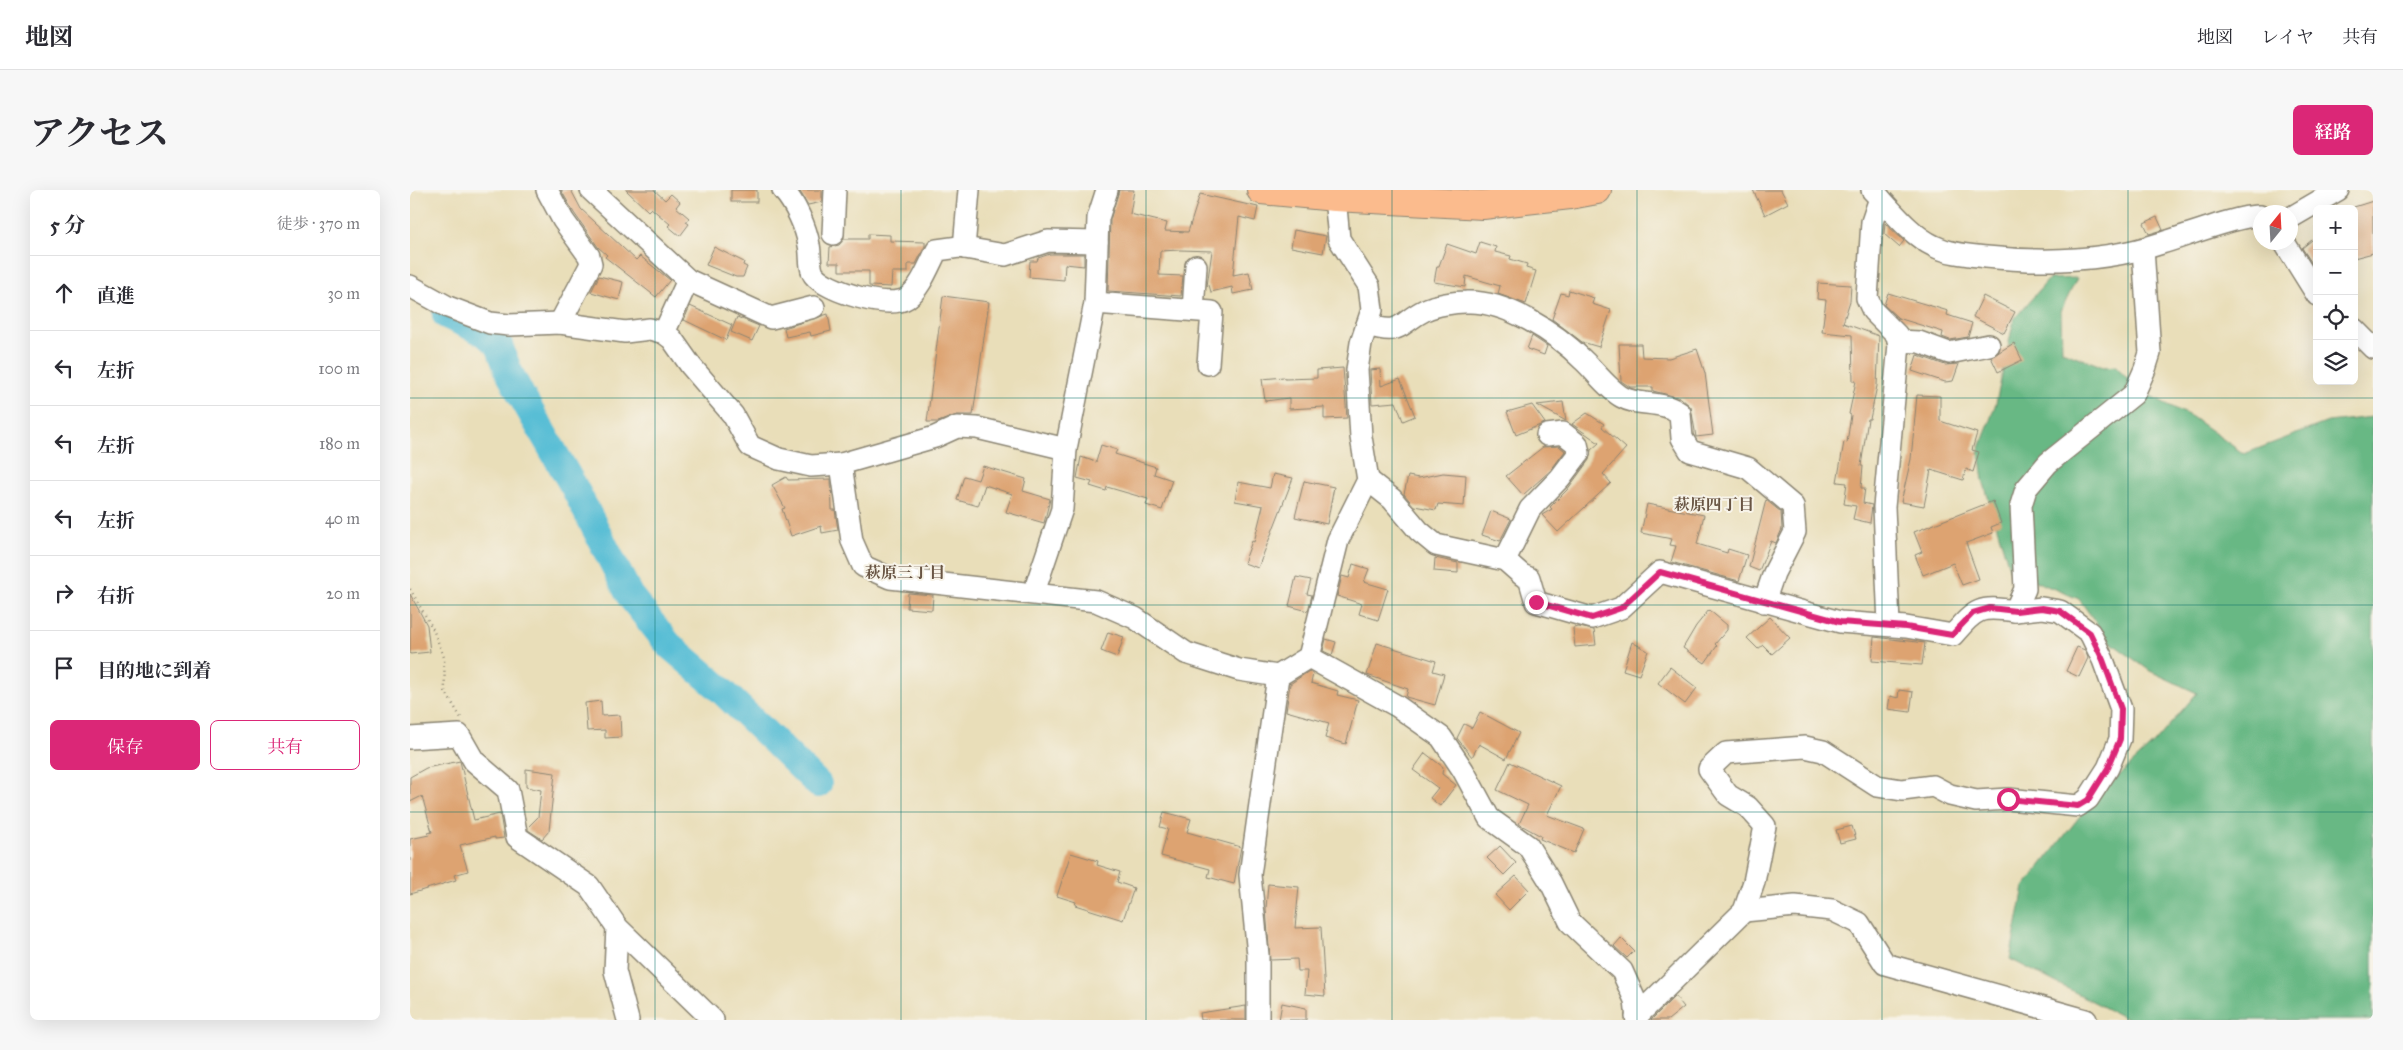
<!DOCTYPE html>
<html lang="ja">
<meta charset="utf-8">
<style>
:root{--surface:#fff;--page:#f7f7f7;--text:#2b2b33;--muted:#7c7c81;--line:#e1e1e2;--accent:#db2777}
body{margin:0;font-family:"IM FELL Great Primer","Noto Serif JP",serif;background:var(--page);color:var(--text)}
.controls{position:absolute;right:15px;top:15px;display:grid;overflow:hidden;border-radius:8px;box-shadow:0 5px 20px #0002}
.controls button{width:45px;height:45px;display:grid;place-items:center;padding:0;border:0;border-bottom:1px solid var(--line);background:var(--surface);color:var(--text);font:25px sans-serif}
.compass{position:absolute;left:1843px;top:15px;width:45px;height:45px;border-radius:50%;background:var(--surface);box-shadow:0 5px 20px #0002;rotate:18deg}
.stop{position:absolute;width:15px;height:15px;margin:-11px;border:4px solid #db2777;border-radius:50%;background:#fff}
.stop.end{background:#db2777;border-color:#fff;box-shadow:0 1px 5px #0008}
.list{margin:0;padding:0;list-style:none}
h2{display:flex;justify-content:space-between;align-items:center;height:65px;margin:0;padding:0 20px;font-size:21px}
h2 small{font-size:16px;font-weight:400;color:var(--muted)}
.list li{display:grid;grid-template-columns:32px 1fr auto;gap:15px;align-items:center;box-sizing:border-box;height:75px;padding:0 20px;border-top:1px solid var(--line)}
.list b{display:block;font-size:19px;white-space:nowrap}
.list em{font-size:16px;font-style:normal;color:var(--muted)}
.actions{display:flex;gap:10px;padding:15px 20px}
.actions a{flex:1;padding:11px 0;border:1px solid var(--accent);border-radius:8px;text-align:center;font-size:18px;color:var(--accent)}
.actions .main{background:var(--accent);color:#fff}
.icon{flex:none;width:28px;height:28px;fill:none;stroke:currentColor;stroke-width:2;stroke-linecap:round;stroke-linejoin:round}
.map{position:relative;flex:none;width:1963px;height:830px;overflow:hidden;border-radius:8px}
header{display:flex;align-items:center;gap:30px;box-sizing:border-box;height:70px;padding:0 25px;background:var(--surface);border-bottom:1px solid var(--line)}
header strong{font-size:24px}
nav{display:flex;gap:28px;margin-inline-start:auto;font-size:18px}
.intro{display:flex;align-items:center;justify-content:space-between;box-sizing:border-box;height:120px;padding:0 30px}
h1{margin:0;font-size:35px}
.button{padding:12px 22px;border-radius:8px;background:var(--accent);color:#fff;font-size:18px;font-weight:700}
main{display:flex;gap:30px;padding:0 30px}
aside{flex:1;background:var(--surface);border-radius:8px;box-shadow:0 5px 20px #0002}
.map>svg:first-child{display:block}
.forest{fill:#68b884;stroke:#4a7258}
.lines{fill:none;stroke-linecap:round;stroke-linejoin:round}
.river{stroke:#58bed5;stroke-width:28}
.building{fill:#dda371}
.minor-casing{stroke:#8a8472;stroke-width:24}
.major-casing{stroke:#8a8472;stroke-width:30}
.path{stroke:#8a8472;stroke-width:2.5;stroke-dasharray:1 4;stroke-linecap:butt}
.minor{stroke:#fff;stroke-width:21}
.major{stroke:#fbbb8d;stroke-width:28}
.route{stroke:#db2777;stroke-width:6}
.grid{fill:none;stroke:#0f766e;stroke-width:1;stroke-opacity:0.55}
.labels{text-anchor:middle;stroke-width:4;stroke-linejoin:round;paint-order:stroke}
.neighbourhood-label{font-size:16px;font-weight:bold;fill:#695544;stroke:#f7f3e8}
</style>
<header>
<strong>地図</strong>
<nav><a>地図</a><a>レイヤ</a><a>共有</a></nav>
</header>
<div class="intro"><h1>アクセス</h1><a class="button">経路</a></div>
<main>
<aside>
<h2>5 分<small>徒歩 · 370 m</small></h2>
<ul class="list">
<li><svg class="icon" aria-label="ahead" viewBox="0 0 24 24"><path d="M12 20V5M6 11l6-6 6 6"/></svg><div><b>直進</b></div><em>30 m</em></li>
<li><svg class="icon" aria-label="left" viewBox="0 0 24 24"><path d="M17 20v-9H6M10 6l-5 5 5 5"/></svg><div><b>左折</b></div><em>100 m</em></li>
<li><svg class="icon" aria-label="left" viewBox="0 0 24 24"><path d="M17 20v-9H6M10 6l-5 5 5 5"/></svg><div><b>左折</b></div><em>180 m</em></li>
<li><svg class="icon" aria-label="left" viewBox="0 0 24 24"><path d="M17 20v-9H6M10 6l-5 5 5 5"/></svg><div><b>左折</b></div><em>40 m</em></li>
<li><svg class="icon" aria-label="right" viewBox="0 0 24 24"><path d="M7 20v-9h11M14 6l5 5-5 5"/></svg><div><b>右折</b></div><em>20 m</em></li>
<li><svg class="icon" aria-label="arrive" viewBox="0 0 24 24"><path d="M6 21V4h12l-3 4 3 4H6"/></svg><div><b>目的地に到着</b></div></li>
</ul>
<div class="actions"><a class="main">保存</a><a>共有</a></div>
</aside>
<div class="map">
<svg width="1963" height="830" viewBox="0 0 1963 830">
<rect width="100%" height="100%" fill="#f7f3e8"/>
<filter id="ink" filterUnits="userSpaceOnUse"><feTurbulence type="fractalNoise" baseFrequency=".02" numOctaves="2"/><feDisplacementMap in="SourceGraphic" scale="10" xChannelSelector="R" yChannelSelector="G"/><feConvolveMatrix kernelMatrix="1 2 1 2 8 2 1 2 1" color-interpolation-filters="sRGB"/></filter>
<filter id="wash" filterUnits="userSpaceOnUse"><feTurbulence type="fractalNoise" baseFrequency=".0096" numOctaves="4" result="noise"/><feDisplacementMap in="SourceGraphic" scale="20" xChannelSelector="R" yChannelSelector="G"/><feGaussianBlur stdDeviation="1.12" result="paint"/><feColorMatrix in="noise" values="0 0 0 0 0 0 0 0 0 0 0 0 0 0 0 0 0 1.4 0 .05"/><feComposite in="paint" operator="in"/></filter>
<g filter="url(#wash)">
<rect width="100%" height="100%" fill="#e9deb9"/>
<!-- forest -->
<polygon class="forest" points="1667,88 1651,121 1652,161 1694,177 1706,176 1727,199 1782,227 1834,264 1918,232 1963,227 1963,830 1719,830 1600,769 1614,697 1681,612 1745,552 1787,503 1740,481 1699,451 1669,409 1600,381 1573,290 1569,261 1586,213 1604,129 1639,89"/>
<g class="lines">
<!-- river -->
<polyline class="river" points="36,125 75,143 89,155 98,180 111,205 164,297 220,406 259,455 306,495 408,594"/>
</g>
<g id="blocks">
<!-- building -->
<g class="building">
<polygon points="151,0 161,0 171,19 226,70 230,66 260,90 246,107 195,67 197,65 188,57 164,23"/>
<polygon points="216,0 244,0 255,10 261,4 270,12 266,17 279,28 276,32 279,34 270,46 258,36 260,34 241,18 238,21"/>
<rect x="321" y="0" width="26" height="12"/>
<polygon points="389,0 412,0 412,12 398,15"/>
<polygon points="709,0 724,0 720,24 757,33 755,41 778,42 790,4 848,17 845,31 829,27 823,85 839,82 843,100 823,104 822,97 801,102 799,95 797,96 802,61 770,60 750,61 749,85 773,86 771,106 698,101 700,30"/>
<polygon points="1343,0 1371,0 1378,13 1355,25"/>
<polygon points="1963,11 1963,63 1944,68 1944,17"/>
<polygon points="1747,27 1753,40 1739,44 1734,33"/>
<polygon points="1475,33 1494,51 1489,57 1474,44"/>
<polygon points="884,40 916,46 913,63 881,57"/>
<polygon points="458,44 480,45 480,51 515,52 515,56 506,74 498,74 498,82 482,82 481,97 459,96 459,81 429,81 429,73 419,73 420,57 429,55 434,49 458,49"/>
<polygon points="1907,46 1907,81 1892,58"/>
<polygon points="1070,52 1086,57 1085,62 1101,66 1100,69 1117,74 1116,78 1126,81 1116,114 1088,104 1090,96 1056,86 1055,97 1024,92 1027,76 1029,76 1037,54 1066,64"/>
<polygon points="304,57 334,72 333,75 337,77 333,87 326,87 296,75"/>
<polygon points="640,64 674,64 674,76 655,74 654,90 619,87 620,71 627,71 628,68"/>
<polygon points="189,86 213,92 209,110 181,102"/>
<polygon points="1408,93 1441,95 1440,111 1433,133 1469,146 1467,196 1460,229 1458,229 1451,276 1453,276 1451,298 1455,298 1453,313 1462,315 1460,333 1443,329 1446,316 1434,314 1437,293 1427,292 1434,252 1437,253 1441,225 1439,224 1446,191 1443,191 1442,145 1412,142 1416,110 1407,109"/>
<polygon points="1159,100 1184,108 1182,114 1201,120 1189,157 1172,152 1142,129 1151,103 1158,105"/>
<polygon points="1478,103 1538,121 1537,125 1562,133 1558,147 1540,150 1532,147 1533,142 1488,128 1474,115"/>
<polygon points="533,106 579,112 563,225 547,225 528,232 517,232"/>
<polygon points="1573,106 1605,122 1594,143 1563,127"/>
<polygon points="280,116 322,135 316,150 274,130"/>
<polygon points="418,124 421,141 401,146 400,142 376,147 374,138"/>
<polygon points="327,127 349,136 342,151 321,142"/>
<polygon points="1122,146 1137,156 1134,165 1117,159"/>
<polygon points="1604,153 1612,170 1588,182 1581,167"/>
<polygon points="1209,154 1231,154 1232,167 1259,168 1287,159 1295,183 1303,245 1286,247 1281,217 1271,208 1243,201 1243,197 1220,197 1211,191"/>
<polygon points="1507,165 1535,175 1549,174 1543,191 1535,192 1502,181"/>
<polygon points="933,178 937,228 914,229 914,217 879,219 879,208 855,211 852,189 874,187 875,189 907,188 907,180"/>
<polygon points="970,179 971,196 990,189 1005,226 993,231 986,212 962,214 960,180"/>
<polygon points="1507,205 1530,206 1530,231 1567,243 1562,260 1569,262 1563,282 1556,279 1553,290 1521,280 1514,316 1491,312 1501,269"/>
<polygon points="1153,212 1156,231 1127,215"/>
<polygon points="1122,215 1135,233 1106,245 1097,222"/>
<polygon points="1177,223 1194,234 1192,237 1216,258 1193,284 1201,293 1148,342 1132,325 1142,319 1140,317 1157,300 1179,270 1181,260 1189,253 1162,234"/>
<polygon points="691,255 707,260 705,264 746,277 744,284 762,290 752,320 736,315 738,309 697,297 696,301 680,296 682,292 667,288 671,267 686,272"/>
<polygon points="1149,256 1155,261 1141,280 1113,305 1096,286 1133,257"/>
<polygon points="573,276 616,289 613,301 640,309 634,333 596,322 602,304 575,295 568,316 547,310 554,286 568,290"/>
<polygon points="1033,283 1056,285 1054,316 1028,314 1026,320 1004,316 994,304 998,286 1009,288"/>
<polygon points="863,284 883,288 848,378 834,373 842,351 844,352 853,316 825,311 828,292 860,298"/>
<polygon points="376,287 378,290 421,289 422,320 425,320 428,340 412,343 411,336 381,346 372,319 375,318 362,295"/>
<polygon points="894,291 924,297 917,334 885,327"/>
<polygon points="1356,310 1371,322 1372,339 1366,353 1361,351 1349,381 1339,377"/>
<polygon points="1583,311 1591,333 1581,337 1583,343 1556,353 1569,389 1552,395 1543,373 1513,385 1505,365 1512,362 1504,342"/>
<polygon points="1237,314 1294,325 1287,354 1317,363 1318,359 1337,365 1329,391 1261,372 1266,356 1260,355 1262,349 1231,343"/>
<polygon points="1081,321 1101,329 1090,351 1072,345"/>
<polygon points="1025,368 1048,373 1048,383 1024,381"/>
<polygon points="943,374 959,379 954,392 978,399 968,430 949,424 952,414 927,406 932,386 939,388"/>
<polygon points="886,387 901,390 897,404 902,405 898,421 879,416"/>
<polygon points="498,403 523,405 522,420 497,418"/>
<polygon points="0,404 17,435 20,462 0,464"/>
<polygon points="1299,420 1317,435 1317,440 1305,454 1307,456 1295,473 1273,458 1286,436"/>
<polygon points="1360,427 1380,448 1362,464 1353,455 1348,459 1337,448"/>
<polygon points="1169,437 1184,440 1186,455 1165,457 1163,438"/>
<polygon points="698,442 714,447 707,467 691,461"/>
<polygon points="1464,447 1515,453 1512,475 1462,471"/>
<polygon points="916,449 926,452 922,465 913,461"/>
<polygon points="1222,452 1238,461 1229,485 1213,480"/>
<polygon points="967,453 1026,471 1023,481 1034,484 1025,515 996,507 998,499 957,485"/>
<polygon points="1667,457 1675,460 1678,468 1669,487 1656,481"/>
<polygon points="1260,477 1287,498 1275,514 1248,493"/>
<polygon points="899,481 903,484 901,493 928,501 927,505 948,510 936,554 915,548 919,533 876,521 880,494"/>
<polygon points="1489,500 1503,502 1500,522 1478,519 1480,506 1488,508"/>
<polygon points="191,511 192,526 210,525 211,547 195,548 195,540 177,541 175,513"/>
<polygon points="1070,522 1109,543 1096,569 1069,554 1062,567 1047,548 1054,534 1062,538"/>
<polygon points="1015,563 1033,577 1032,584 1046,595 1030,616 1020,608 1028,598 1003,580"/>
<polygon points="50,571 64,630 90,624 94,648 85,649 85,647 50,655 58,681 44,685 46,690 0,704 0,649 19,645 18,643 22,642 12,606 0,612 0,587 16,578"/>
<polygon points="1100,572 1151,596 1137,625 1174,639 1164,663 1130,649 1131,646 1109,634 1118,615 1087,600"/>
<polygon points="116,579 145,583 139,641 132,649 118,640 118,637 128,627 131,600 116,597"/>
<polygon points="754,622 781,629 777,642 831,657 824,694 798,687 800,679 751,666 758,639 750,637"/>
<polygon points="1442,636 1446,649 1430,653 1426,640"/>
<polygon points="1090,656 1106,673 1094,685 1077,668"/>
<polygon points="661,663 688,671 687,675 710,682 707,692 724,698 713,730 665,715 666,712 647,706"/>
<polygon points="1106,686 1119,700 1099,720 1085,705"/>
<polygon points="858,694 889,697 885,738 911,737 915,806 895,804 897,781 888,781 887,769 860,770 856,719"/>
<polygon points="1211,748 1224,761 1217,768 1204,756"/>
<polygon points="1265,806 1274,817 1258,830 1241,830"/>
<polygon points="872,813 896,818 896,830 869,830"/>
<polygon points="836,816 836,830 791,830 790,823"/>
</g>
</g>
</g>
<g filter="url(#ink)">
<use href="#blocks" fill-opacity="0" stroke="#8a8472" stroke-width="1"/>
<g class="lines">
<!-- minor casing -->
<g class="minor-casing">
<g id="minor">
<polyline points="137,0 153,30 179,66 181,74 150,133"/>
<polyline points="181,0 278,90 361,128 404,117"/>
<path d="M373,0C385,13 396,37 399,55C401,63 399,78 404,85C416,101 479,120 497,108C511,98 519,75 527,60L549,57L595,65L638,51L687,52"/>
<path d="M1462,0C1481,19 1500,45 1524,56C1540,64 1559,65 1576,67C1635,73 1695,72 1752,53C1773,47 1832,24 1850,26"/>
<polyline points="1470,8 1462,32 1457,108 1463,121 1487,145 1489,154 1474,317 1479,435"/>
<polyline points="1880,28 1928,0"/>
<polyline points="423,44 425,0"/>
<polyline points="1874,52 1907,105"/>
<polyline points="554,58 559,0"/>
<polyline points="0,96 38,117 80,133 99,135 150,133 215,142 240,139 254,143 262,149 281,176 323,225 340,256 369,269 401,276 431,274 525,247 547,237 567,238 656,259"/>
<polyline points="685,113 802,122 798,174"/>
<polyline points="783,120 786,76"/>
<path d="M957,135C993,146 987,134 1015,120C1025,115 1045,112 1056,112C1096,110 1146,143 1173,170C1185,181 1198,199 1212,207C1227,216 1252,210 1270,223L1272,248L1280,261L1338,278L1383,316L1385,342L1364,383L1354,412"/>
<polyline points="1944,139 1963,158"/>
<polyline points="254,143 278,90"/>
<polyline points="1488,151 1509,152 1539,163 1579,155"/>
<polyline points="431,274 442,351 453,376 480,388 686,411 725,428 776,463 829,480 868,486 899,467 928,350 958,290 951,247 947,180 951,153 962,120 959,96 929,49 925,7 928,0"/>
<path d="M958,290L982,309L1009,341L1026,355L1095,370L1112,385L1119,388L1126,412L1182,428L1211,418L1250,382L1430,432L1496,437L1543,445C1567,418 1569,416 1605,421L1615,399L1611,315L1616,299L1638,273L1724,204L1735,179L1740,163L1733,59"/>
<polyline points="1095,370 1120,319 1150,288 1169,263 1167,254 1153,243 1137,245"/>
<polyline points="624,402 652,319 656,259 685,113 688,28 697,0"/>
<polyline points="899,467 987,516 1031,547 1053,580 1079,628 1118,656 1141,693 1160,732 1212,781 1225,810 1227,830"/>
<polyline points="0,548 49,545 64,571 98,600 107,647 179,696 207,737 205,781 218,830"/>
<polyline points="1334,721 1385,716 1422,720 1449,733 1475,774 1676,830"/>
<polyline points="207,737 303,830"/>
<polyline points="1226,827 1334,721 1344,692 1355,636 1338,617 1318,605 1299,579 1316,563 1395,557 1413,561 1467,596 1492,600 1523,596 1540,605 1566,611 1598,609 1668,616 1678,609 1698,578 1710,549 1711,519 1693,470 1680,443 1650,421 1632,418 1605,421"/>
<polyline points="848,830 848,765 840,685 868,486"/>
</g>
</g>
<!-- major casing -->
<g class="major-casing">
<polyline id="major" points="851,0 925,7 1073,15 1160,5 1187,0"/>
</g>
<!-- path -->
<polyline class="path" points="0,399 23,439 34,467 35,501 51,528"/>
<!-- minor -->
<use href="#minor" class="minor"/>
<!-- major -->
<use href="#major" class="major"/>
</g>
</g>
<g class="lines" filter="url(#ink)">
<!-- route -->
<polyline class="route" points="1126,412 1182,428 1211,418 1250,382 1430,432 1496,437 1542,445 1563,423 1580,418 1606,421 1632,418 1650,421 1680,443 1693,470 1711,519 1710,549 1698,578 1678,610 1668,616 1598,609"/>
</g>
<!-- grid -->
<path class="grid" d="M245,0V830M491,0V830M736,0V830M982,0V830M1227,0V830M1472,0V830M1718,0V830M0,208H1963M0,415H1963M0,622H1963"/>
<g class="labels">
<!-- neighbourhood labels -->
<g class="neighbourhood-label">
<text x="1304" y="320">萩原四丁目</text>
<text x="495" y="388">萩原三丁目</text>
</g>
</g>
</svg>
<div class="controls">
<button>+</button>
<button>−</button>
<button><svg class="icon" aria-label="locate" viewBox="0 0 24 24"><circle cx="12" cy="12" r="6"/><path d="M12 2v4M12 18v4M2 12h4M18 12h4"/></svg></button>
<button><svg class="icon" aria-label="layers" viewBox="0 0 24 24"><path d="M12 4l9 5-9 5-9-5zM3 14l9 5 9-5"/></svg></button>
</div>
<svg class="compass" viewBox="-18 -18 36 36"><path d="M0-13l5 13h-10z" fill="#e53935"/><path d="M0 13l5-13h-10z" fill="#7c7c81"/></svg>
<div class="stop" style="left:1598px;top:609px"></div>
<div class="stop end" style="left:1126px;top:412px"></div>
</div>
</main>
